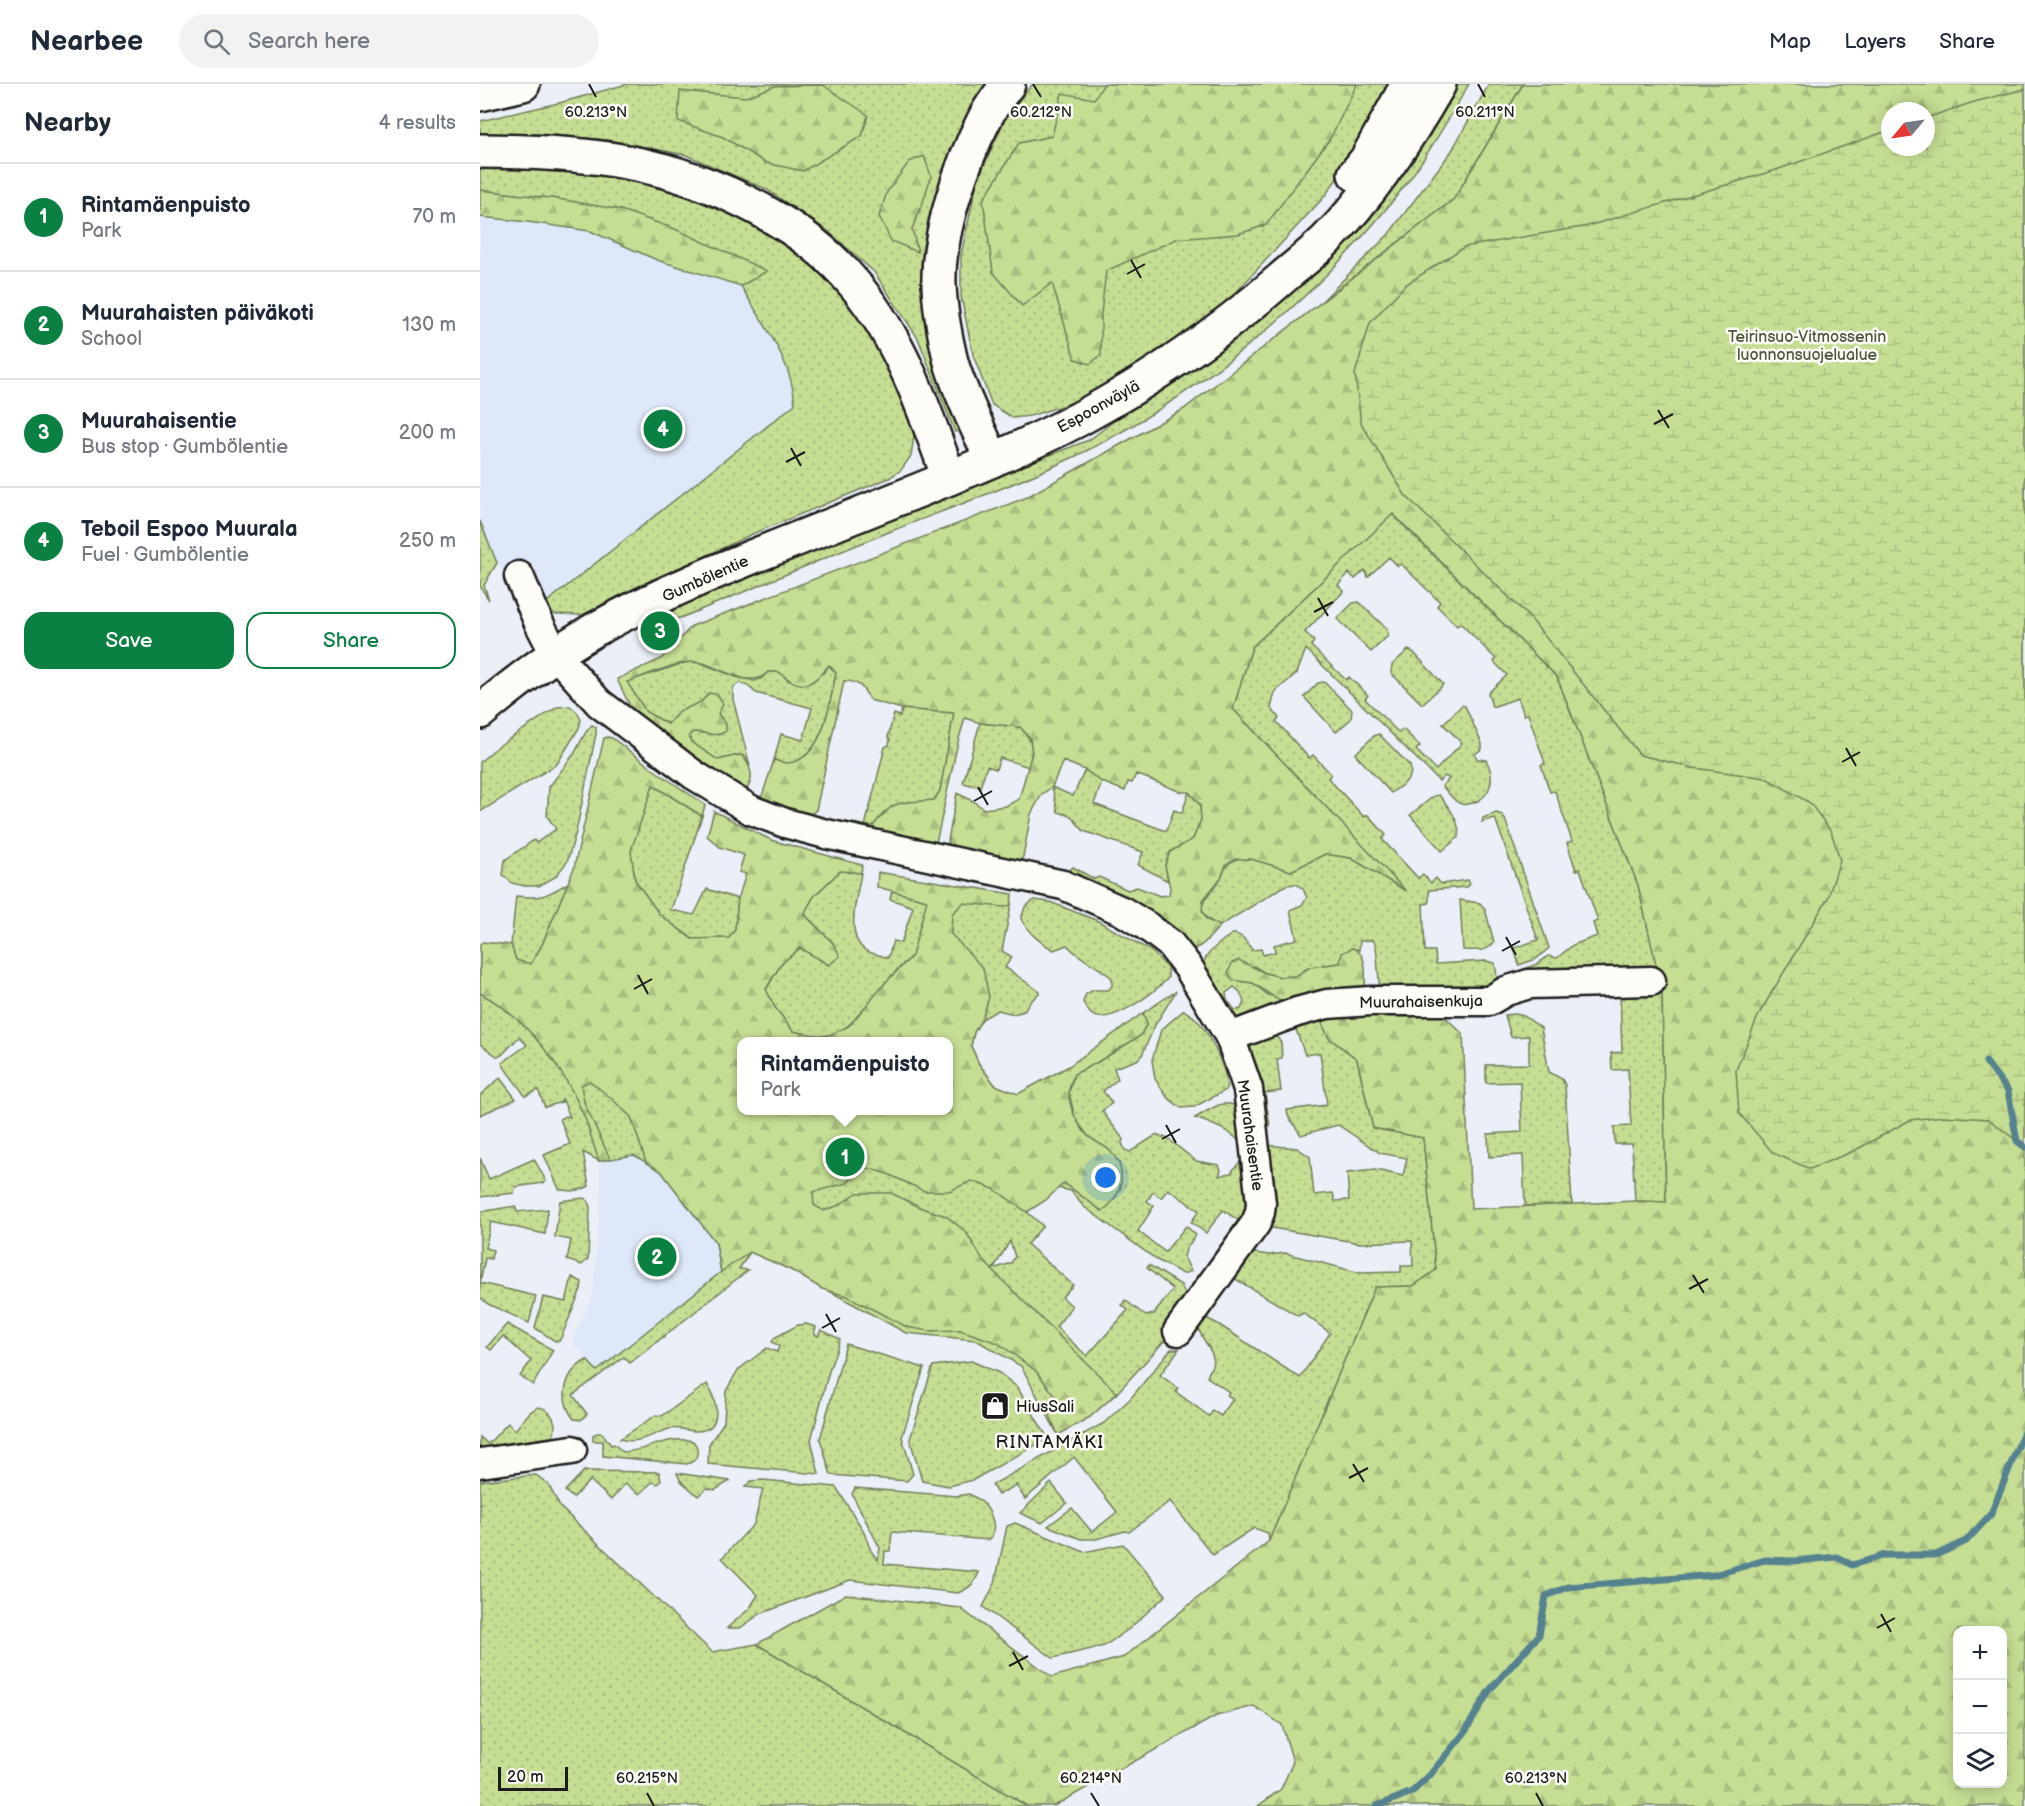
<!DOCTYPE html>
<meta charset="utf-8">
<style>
:root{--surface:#fff;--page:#f2f2f3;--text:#1f2937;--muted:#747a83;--line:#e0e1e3;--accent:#0b8043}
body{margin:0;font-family:"Balsamiq Sans",sans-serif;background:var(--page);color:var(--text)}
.controls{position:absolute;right:18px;bottom:18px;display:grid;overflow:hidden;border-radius:12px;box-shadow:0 3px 15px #0003}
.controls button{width:54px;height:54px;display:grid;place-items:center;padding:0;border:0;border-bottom:2px solid var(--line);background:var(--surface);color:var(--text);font:30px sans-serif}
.compass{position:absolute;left:1401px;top:18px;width:54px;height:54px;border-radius:50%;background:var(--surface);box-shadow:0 3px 15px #0003;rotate:241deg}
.scale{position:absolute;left:18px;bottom:15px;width:70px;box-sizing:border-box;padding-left:6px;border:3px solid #1c1c1c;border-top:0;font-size:16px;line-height:21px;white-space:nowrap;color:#1c1c1c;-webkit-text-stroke:4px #fdfcf7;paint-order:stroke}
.you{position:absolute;left:626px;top:1094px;width:21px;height:21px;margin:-15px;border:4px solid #fff;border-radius:50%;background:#1a73e8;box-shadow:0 0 0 9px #1a73e833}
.badge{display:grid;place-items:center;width:39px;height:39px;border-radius:50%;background:var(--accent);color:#fff;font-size:20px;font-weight:700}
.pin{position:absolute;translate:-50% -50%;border:3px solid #fff;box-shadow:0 2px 6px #0006}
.popup{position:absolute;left:257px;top:953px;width:216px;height:78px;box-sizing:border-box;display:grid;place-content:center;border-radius:12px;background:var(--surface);filter:drop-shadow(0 2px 4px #0005);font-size:20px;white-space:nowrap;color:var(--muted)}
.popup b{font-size:22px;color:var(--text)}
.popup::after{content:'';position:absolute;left:50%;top:100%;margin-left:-12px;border:12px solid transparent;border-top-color:var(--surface)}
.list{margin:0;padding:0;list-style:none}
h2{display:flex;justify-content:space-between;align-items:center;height:78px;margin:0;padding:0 24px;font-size:26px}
h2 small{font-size:20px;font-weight:400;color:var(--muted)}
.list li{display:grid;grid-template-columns:39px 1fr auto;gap:18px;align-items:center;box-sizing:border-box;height:108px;padding:0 24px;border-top:2px solid var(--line)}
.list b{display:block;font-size:22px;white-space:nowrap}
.list p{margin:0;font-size:20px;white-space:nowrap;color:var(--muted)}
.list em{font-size:20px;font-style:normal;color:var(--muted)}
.actions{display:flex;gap:12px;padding:18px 24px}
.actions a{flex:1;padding:14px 0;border:2px solid var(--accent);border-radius:18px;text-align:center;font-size:21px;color:var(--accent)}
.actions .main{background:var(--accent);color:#fff}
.icon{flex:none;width:33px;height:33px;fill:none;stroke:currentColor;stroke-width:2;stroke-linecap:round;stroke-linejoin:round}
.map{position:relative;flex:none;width:1545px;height:1722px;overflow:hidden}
header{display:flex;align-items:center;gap:36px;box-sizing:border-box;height:84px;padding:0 30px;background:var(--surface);border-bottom:2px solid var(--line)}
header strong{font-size:28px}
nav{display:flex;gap:33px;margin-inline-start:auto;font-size:21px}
.search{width:420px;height:54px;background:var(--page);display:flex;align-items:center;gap:15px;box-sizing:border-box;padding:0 21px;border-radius:33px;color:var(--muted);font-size:22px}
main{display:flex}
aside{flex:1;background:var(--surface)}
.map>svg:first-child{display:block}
.built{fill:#dfe8f9}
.grass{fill:url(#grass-dots);stroke:#707d58;stroke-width:1.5;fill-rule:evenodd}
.forest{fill:url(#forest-firs);stroke:#707d58;stroke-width:1.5;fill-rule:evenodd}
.wetland{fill:url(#wetland-marsh);stroke:#707d58;stroke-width:1.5}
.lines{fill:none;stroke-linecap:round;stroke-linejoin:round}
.stream{stroke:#56828f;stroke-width:7}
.minor-casing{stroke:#1c1c1c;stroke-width:33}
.major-casing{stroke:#1c1c1c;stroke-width:38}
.highway-casing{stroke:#1c1c1c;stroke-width:38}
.minor{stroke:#fdfcf7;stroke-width:28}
.major{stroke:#fdfcf7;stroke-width:33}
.highway{stroke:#fdfcf7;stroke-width:33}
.ticks{fill:none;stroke:#1c1c1c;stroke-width:2}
.labels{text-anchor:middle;stroke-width:5;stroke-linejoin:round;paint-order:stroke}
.park-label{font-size:16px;fill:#4f5640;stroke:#fdfcf7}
.street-label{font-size:16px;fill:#1c1c1c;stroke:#fdfcf7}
.poi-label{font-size:16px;fill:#1c1c1c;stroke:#fdfcf7;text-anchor:start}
.neighbourhood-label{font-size:18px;letter-spacing:1.5px;fill:#1c1c1c;stroke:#fdfcf7}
.ticks-label{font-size:15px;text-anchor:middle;fill:#1c1c1c;stroke:#fdfcf7;stroke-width:5;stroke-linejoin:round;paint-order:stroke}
</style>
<header>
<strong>Nearbee</strong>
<div class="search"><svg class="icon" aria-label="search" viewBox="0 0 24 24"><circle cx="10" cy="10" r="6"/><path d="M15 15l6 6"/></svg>Search here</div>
<nav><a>Map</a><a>Layers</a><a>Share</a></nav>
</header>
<main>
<aside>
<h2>Nearby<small>4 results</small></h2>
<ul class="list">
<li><span class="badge">1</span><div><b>Rintamäenpuisto</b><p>Park</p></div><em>70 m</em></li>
<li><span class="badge">2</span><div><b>Muurahaisten päiväkoti</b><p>School</p></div><em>130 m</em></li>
<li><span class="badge">3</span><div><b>Muurahaisentie</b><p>Bus stop · Gumbölentie</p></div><em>200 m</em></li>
<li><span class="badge">4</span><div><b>Teboil Espoo Muurala</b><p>Fuel · Gumbölentie</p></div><em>250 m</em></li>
</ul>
<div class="actions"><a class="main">Save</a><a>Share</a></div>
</aside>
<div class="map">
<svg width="1545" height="1722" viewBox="0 0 1545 1722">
<defs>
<pattern id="grass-dots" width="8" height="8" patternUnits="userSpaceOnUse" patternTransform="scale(1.5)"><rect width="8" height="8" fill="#c5de94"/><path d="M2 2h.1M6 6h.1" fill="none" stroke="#a9be7f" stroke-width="1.8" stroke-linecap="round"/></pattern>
<pattern id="forest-firs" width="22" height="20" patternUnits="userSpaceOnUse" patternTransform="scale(1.5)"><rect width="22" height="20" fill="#c5de94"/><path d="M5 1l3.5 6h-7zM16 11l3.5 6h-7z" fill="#a9be7f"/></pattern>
<pattern id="wetland-marsh" width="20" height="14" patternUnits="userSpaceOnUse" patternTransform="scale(1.5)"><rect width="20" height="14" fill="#c5de94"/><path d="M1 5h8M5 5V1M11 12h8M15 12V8" fill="none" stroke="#a9be7f"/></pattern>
</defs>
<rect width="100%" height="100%" fill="#ebf0f8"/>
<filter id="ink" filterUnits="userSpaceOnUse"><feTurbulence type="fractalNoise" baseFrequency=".0167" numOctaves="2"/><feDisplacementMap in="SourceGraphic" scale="12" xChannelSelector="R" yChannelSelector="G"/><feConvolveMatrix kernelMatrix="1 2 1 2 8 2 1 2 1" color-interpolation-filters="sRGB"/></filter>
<g filter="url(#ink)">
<!-- built -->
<g class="built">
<polygon points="0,133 48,138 110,147 177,176 261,202 308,280 314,302 315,320 62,522 17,479 0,437"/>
<polygon points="153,1071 181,1087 236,1159 241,1188 116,1288 92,1256 112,1213 121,1109 119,1077"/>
</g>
<!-- grass -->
<g class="grass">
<polygon points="147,0 512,0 455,148 483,345 475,348 438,254 394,188 348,147 286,105 206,71 127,56 58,50 0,53 0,37 83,18"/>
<polygon points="553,0 915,0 890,48 844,113 749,216 679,269 623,303 594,318 550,332 533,334 512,321 493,271 481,212 481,171 497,98 528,28"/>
<path d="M971,0H989C970,33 951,66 929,96C846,206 731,303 608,366C544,398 475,422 409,448C339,476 270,506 200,534L194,535L190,530L206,517L368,449L609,356L642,331L723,277Z"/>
<polygon points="1009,0 1043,0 974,115 841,218 908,151 971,68"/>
<path d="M46,80L198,100L256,126L346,184L403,262L432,336L434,352L431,372L421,386L409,394L272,450L102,531L75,530L62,522L315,320C312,276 283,240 261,202L286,187L78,115L0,106V81Z"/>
<path d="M912,430L1077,593L1158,801L1178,888L1050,893L1041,886L1057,880L1068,872L1077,874L1093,861L1117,852L1113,839L1118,837L1100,785L1096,786L1087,759L1092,757L1075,707L1070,708L1061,681L1065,679L1048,630L1044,631L1038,614L1012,623L1008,609L1027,591L1014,578L1016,575L980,539L977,542L957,522L960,518L921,480L918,482L909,473L888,493L885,486L875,495L869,489L858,501L864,507L825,548L834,557L831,562L866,596L869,593L888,611L885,615L919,649L923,645L940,662L936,666L956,686L982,659L963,640L982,621L985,622L1002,660V665L995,670L997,675L1006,676C1015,692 1013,712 993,719C989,720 983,722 979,719C973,716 967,707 962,702L969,695L965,692L959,697L826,565L817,589L795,608L791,624L799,634L796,637L829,674L833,671L851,690L848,694L884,733L888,731L906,751L902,755L938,794L943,790L951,799L956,794L961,800L988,796L990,800L987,803L949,806V819L943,820L945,867H955L956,880L1006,877L1015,879L1018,901L1010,904L900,908L896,862L893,856L880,857L879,866L871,864L861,879L830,883L816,892L801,893L785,889L774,882L759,897L773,899L788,911L821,918L765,937L750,932C744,922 722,892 723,881C725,869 743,856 752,850C763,850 767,858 772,866L781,865L783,871L795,868L794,861L817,855L810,826L822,821L827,814L823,805L816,800L806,801L740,842C708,827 726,816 739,796C744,788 746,778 756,775C770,771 796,783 811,787L845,770L871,774L923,805L753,625L772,563ZM754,903L760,908L764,918L761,925L755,926L747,916L746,909Z"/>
<polygon points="0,437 17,479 4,501 9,516 0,502"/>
<polygon points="879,518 907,545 908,552 891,568 857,535 873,519"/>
<polygon points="928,566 933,568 963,600 961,603 942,620 911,589 912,581"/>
<path d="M207,578L221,579L256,593L275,597L282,594L288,588H299L309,597L343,589L349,581L356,589C350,617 344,675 308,679C303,679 298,677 294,676L301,650L323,656L332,624L276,609L268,602L259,599L253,604V615L270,682L264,672L259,671L238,676L211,658L209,652L212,648L241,650L246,640L238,630L229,609C219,622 216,620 203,626C197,628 192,636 188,640L166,628L146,598Z"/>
<polygon points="844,598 872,626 871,635 856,648 824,613 838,599"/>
<polygon points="90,622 97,628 101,636 99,644 77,680 0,728 0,678 17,663 77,623"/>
<polygon points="422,625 474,629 460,707 454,716 441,718 404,728 394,743 385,742 405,663 409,661 410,655 408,653 414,630 420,632"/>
<path d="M500,639L540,643C554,658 553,664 549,683L520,674L516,685L507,682L500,703L483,699Z"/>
<polygon points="112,641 116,643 116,650 96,748 87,778 75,793 59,802 45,802 32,799 23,791 25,776 54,756 56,759 76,745 67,732 69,703 94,670 106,648"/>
<path d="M899,650L930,682C935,695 920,702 911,709L875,670L894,652Z"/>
<polygon points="605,686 622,698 614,720 686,747 694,726 702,729 709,708 720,721 721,736 713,755 690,768 685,781 688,797 658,781 663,768 604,747 591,732 578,728 572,703 593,712"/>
<polygon points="173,701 222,732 191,826 214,831 227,805 258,815 255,846 249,854 213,855 179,830 155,796 150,767"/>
<path d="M959,711C969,723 980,737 979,753L962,767L930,731L954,712Z"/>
<polygon points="1016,729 1022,731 1025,735 1069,864 1056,875 1039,881 1034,864 1058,856 1015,734 1002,738 1003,734"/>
<path d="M360,787L381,789C378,810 364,851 385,866C390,870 401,871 408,874L413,857L421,859L433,823L410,815L412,807L447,816L531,821L522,867L532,873L525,883L560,908L548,920L544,927L534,930L518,926L502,935L494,948L491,962L499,980L515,1001L537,1010L584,1093L547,1128L563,1142L547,1160L593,1201L582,1213L592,1222L576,1243L607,1272L648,1226L642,1221L645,1216L666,1232L674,1230L693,1205L667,1184L669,1181L701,1201L706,1212L695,1245L637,1309L610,1333L578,1351L541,1282L496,1256L426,1249L311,1186L270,1168L259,1185L268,1186L150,1279L144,1273L93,1311L107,1330L101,1336L94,1335C78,1315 84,1288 107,1276L117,1287L241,1188L236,1159L181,1087L154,1071L119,1077L103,1068L109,1102C101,1107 88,1108 79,1105L64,1071L90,1060L80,1035L86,1032L90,1033L82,1014V1018L65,1023L58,1006L45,1012C38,1000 28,991 22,979L47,961L39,953L22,971L18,973L0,960V869L36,876L31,861L36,812C63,815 65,812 88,799L62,861L51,880L306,938L294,922L286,906L301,880L320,864L349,881L353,859L324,830L334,812ZM430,874L469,958V1026H262V958L337,951C367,958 389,916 407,897C414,889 422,881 430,874ZM530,1157L535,1173L531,1179L513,1185Z"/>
<path d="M554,816L570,818L618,837L671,867L688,884V894C677,907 628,944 611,930C608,927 605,921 603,918L606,910L614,906H628L632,902V894C616,880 603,878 587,861L574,866C560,858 549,850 541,835L545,823Z"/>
<path d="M980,816L1000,819L1005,825L1014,858C1008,869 994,866 983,866Z"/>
<path d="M696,907L675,941L662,971L657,976L634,984L638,995L623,1007L632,1019L622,1027L643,1055L642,1059L645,1066L650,1068L676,1051L687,1054L716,1077L739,1081L741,1086L739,1092L751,1089C754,1084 760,1079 762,1074C771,1052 729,1039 715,1034C730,1026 745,1012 760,1025L774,1123L727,1186V1181L758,1136L743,1126L726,1149L711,1138L719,1127L688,1105L681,1114L673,1108L667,1117L674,1122L658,1147L685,1168L706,1142L716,1151L706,1165L704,1173L711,1187L703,1190L677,1176L603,1122L591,1107L578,1104L584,1099L622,1127L641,1104L639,1079L630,1067L608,1052L595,1034L589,1009L594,990L616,979L660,952L667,940L663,929Z"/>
<polygon points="1182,907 1186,1118 1155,1117 1152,1060 1135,1060 1134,1043 1151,1042 1148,985 1132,986 1131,969 1142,968 1140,911"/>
<path d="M704,926C707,929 712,931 715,934C728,946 750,990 746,1006L714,1023L701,1024L687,1013L675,995L672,976L681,946Z"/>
<polygon points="1035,930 1044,932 1061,944 1069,988 1082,995 1085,1001 1092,1120 1045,1122 1043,1071 1009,1073 1008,1050 1042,1048 1040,998 1006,999 1006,981 1049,980 1049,952 1031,953 1025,931"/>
<path d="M839,933L849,954L877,975L893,1044L943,1053L956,1186L933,1202L895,1203L789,1457L788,1449L774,1444L733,1471L690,1417L649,1448L645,1447L616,1455H601L568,1442L592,1424L612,1448L637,1428L594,1373L545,1415L536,1401L518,1411L512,1401L624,1339L651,1314L691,1265H699L680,1291L698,1304L696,1308L729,1332L733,1327L741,1332L753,1315L747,1311L749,1308L727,1293C729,1287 734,1280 733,1274C731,1261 717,1252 718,1238L724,1233L738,1240L820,1294L850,1249L823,1229L818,1232L752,1193L764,1175L774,1169L790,1171L805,1169L880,1189L921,1188V1182H933L932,1157L880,1159L792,1144L787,1133L786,1061L817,1064L830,1073L834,1111L853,1109L855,1117L869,1116L867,1089L896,1086L923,1092L927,1074L900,1069L858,1041L821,1051L808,1032L807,1026L847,1021L840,969L825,971L814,940Z"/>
<polygon points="790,952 797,953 801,959 802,974 797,975 801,1007 785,1009 790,1042 780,1042 765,967 772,960"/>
<polygon points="20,994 36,1015 0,1031 0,1011"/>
<polygon points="0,1074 9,1095 54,1075 66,1097 63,1099 35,1103 34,1109 0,1113"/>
<polygon points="104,1114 108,1117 110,1123 108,1175 102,1181 87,1176 91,1156 75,1153 80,1117"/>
<polygon points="35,1122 37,1128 68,1125 65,1150 11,1138 5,1164 13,1166 11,1175 5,1174 0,1199 0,1128"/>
<polygon points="92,1193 102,1198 101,1205 81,1254 79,1257 75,1257 55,1244 63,1213 86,1218"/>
<polygon points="0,1199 56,1212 49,1239 8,1220 0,1213"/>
<polygon points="27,1240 73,1266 53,1301 40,1292 51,1277 23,1252 11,1266 7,1263"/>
<polygon points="326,1240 336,1243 334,1250 338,1252 341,1246 358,1254 360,1256 349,1287 331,1356 339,1390 228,1380 229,1360 244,1338 246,1307 258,1286 287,1264 297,1268 299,1262 292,1258 294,1254 318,1241"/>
<polygon points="366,1260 444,1284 422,1353 433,1390 427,1397 351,1391 340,1355"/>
<polygon points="491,1277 519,1289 537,1303 566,1351 565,1356 493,1396 469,1402 442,1397 430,1355 453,1282"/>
<path d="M227,1300C236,1315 245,1346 217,1347C208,1347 198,1343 189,1345C172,1350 159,1361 140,1355L176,1331L182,1332Z"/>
<path d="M58,1323C71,1324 80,1341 72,1353C70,1356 67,1357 65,1360L0,1367V1353L8,1360L28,1339L35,1346L50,1328Z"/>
<path d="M117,1349H122L131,1361L134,1360L143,1368C169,1367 186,1351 213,1357C220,1365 219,1377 207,1380L123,1372V1357H113V1351Z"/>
<polygon points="104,1387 179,1388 181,1397 178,1400 172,1398 160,1410 145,1400 131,1416 110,1396 93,1414 85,1407"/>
<polygon points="197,1389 250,1397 235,1406 227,1404 218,1412 200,1396"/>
<polygon points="56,1391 68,1400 80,1423 232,1568 277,1560 547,1722 0,1722 0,1397"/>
<path d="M283,1396L356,1403L383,1446L391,1467L398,1476L400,1464L372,1410L375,1404L477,1412L489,1410C493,1412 498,1415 502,1418C511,1427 519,1446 509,1456L412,1448L410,1467H405L404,1480L499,1488C495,1500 489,1504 478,1509L370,1496L280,1530L260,1544H247L269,1525L278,1511L242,1474L274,1440L283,1405L265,1403L271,1397Z"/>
<polygon points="571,1399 587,1419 562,1439 540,1429"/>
<polygon points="535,1439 604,1468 643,1460 686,1511 649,1545 624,1562 573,1574 503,1523 515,1499 527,1442"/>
</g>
<!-- forest -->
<g class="forest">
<polygon points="624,0 877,0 851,53 786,141 758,150 696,155 626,187 621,230 621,271 610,280 595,275 572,199 542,222 513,188 503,116 539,59 572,52 582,9 614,15"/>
<path d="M1043,0H1545V1722H778L801,1705L813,1678L802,1641L774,1622L736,1632L574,1722H547L277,1560L366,1510L480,1524L572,1593L644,1573L789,1457L895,1203L933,1202L956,1186L943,1054L893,1044L877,975L849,954L839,933L869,927L963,931L983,950L991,1125L1155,1117L1186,1118L1182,907L1158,801L1077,593L913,430L772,563L753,625L926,807L871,774L845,770L811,787L771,775H756L746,781L741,794L723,816L722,827L727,836L740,842C730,852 723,865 708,866L588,788L593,783L614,795L619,793L648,806L657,803L680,812L689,811L690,804L685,781L690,768L713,755L721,736L720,721L709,708H701L656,690L652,699L648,698L645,707L622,698L605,686L583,677L572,703L562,710L551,730L543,773L539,777L467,762L477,709L493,717L504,725L526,722L539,715L552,669L550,654L540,643L500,639L485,634L478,658L455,764L346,737C353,734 382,742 393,742C417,712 419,720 454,716L460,707L474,629L422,625L390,616C383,603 379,597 364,597L336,726L327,733L281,715L294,676C298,677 303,679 308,679C344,676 350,617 356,589L349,581C331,602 323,609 299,588H288C271,606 243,585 223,579C202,574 168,591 147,598L166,628L188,640C192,636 197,628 203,626C216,619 219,622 229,609L238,611L243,620L238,630L246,640V647C235,655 224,647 212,648L209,652L211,658L238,676L259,671L263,672C272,684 275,697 264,708L159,641L137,595L181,575L212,542L545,414L704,325L974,115ZM1410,27H1446V63H1410ZM1478,1546H1522V1700H1478Z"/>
<polygon points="343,1 388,31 382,52 323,87 286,79 243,53 198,37 200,7 266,13 295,2"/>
<polygon points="444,72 451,92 443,118 432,145 438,168 411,157 399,132 407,108 429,78"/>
<polygon points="0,106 78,115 141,126 195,145 287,187 261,202 177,176 110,147 48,138 0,133"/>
<path d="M127,653L132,654L177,688L225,721L222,732L173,701L151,767L155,796L179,830L212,855L249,854L255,846L258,815L266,790L259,788L264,771L240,763L227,752L234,727L291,756L382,781L381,789L360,787L334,812L324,830L353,859L360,872L349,881L320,864L301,880L286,905L294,922L313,947L345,953L369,942L406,898L432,872L447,816L397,803L398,788L532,810L531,821L524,823L483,819L472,830L471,850L503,884L509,913L502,935L494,948L491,962L499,980L515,1001L538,1010L589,982L663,929L667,939L660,952L616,979L594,990C592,996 589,1002 589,1008C588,1022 598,1041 607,1051C613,1058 624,1060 630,1067C649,1085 642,1114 622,1127L584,1099L566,1116L547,1128L514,1105L492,1097L469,1107H444L408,1090L384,1083L367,1099L333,1108L334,1121L344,1127L359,1121L377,1109H411L442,1124L466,1132L486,1148L503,1176L518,1192L637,1309L610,1333L578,1351L567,1324L576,1313L556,1287L518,1259L480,1246L449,1247L427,1243L367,1212L342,1205L311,1186L270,1168L241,1188L236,1159L181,1087L166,1078L151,1033L132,1015L110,997L101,1001L104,1018L130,1075L119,1077C114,1063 110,1048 105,1034C84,984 48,935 0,909V860L3,858L31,861L36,876L51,880L62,861L94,784L124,654ZM262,958H469V1026H262Z"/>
<path d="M872,864C889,869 885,893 885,908L821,918L800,917L773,899L752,896L748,889L752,879L759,876L785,889L801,893L816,892L830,883L860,879L862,869Z"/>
</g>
<!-- wetland -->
<polygon class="wetland" points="1545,5 1545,1063 1508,1035 1464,1032 1430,1036 1374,1067 1330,1085 1293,1069 1259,1029 1256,986 1279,930 1348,814 1360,776 1351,747 1330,719 1286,694 1214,684 1160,671 1051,535 925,411 881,339 875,290 890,239 925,201 984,163 1108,142 1293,87 1410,46 1410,63 1446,63 1446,34 1494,18"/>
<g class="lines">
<!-- stream -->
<g class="stream">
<polyline points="1506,978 1528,1007 1537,1057 1545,1063"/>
<polyline points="897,1722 932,1708 950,1691 985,1648 1009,1607 1059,1551 1066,1512 1088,1503 1234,1491 1285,1476 1314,1477 1357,1473 1372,1481 1405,1471 1456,1471 1486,1457 1511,1430 1545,1345"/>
</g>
<!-- minor casing -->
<g class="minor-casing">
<g id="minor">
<polyline points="39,492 59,539 75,570 119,619 214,691 271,726 305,739 346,750 583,801 642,827 668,843 690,860 708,883 750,953 768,1005 781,1119 780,1128 776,1139 698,1247"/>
<polyline points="750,953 817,928 847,920 891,917 1009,917 1026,907 1049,900 1171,897"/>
<polyline points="0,1379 92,1366"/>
</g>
</g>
<!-- major casing -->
<g class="major-casing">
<g id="major">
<polyline points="875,90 887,75 928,0"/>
<path d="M0,628C36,598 74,569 114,546C196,500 286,468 372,433C449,402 526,373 599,335C671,296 739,249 801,195C816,182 832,170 846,156C891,111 927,56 959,0"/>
</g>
</g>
<!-- highway casing -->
<g class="highway-casing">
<g id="highway">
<polyline points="0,10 43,0"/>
<path d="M0,67C106,68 187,75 281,126C320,148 348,168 376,202C422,258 445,327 469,394"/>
<path d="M512,376C499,345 480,310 471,278C465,253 460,227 459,201C457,151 482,78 505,34C511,22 520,11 528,0"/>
</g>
</g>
<!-- minor -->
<use href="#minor" class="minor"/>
<!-- major -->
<use href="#major" class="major"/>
<!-- highway -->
<use href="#highway" class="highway"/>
</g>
</g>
<!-- ticks -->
<path class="ticks" d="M109,0L116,13M553,0L561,13M998,0L1005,13M651,176L661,194M647,190L665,180M1178,326L1189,344M1174,340L1193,330M311,364L321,382M306,378L325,368M838,514L848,532M834,528L853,518M1366,664L1376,682M1362,678L1380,668M498,703L508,721M494,717L512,707M1026,853L1036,871M1022,867L1040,857M158,891L168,910M154,905L172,895M686,1041L696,1059M682,1055L700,1045M1213,1191L1224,1209M1209,1205L1228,1195M346,1230L356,1248M342,1244L360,1234M873,1380L884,1398M869,1394L888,1384M1401,1530L1411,1548M1397,1544L1415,1534M533,1568L543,1586M529,1582L548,1572M167,1709L174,1722M611,1709L619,1722M1056,1709L1063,1722"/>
<!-- icons -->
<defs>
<g id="shop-square" transform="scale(1.5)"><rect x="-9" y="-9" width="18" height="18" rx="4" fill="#1c1c1c" stroke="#fdfcf7"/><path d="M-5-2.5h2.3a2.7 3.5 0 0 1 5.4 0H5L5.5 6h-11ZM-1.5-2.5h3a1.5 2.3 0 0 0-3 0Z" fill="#fff"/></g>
</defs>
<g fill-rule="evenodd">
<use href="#shop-square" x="515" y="1322"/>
</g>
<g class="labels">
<!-- park labels -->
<g class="park-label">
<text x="1327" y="258">Teirinsuo-Vitmossenin<tspan x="1327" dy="18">luonnonsuojelualue</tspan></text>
</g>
<!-- street labels -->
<g class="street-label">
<text transform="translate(618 322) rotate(-29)" y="6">Espoonväylä</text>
<text transform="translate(225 494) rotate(-24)" y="6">Gumbölentie</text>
<text transform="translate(941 917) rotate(-1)" y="6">Muurahaisenkuja</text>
<text transform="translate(771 1051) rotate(82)" y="6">Muurahaisentie</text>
</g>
<!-- poi labels -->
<g class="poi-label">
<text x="536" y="1328">HiusSali</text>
</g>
<!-- neighbourhood labels -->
<g class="neighbourhood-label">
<text x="570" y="1364">RINTAMÄKI</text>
</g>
</g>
<g class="ticks-label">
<text x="561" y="33">60.212°N</text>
<text x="1005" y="33">60.211°N</text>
<text x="116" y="33">60.213°N</text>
<text x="167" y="1699">60.215°N</text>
<text x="611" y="1699">60.214°N</text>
<text x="1056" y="1699">60.213°N</text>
</g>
</svg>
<div class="controls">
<button>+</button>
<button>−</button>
<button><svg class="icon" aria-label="layers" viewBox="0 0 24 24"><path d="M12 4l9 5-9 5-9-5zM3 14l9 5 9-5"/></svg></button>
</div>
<svg class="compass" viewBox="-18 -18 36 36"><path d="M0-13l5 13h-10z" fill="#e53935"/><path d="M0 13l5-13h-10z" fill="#747a83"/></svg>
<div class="scale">20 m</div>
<div class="you"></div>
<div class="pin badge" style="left:365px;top:1073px">1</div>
<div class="popup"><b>Rintamäenpuisto</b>Park</div>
<div class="pin badge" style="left:177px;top:1173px">2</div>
<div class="pin badge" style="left:180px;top:547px">3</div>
<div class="pin badge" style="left:183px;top:345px">4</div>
</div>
</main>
